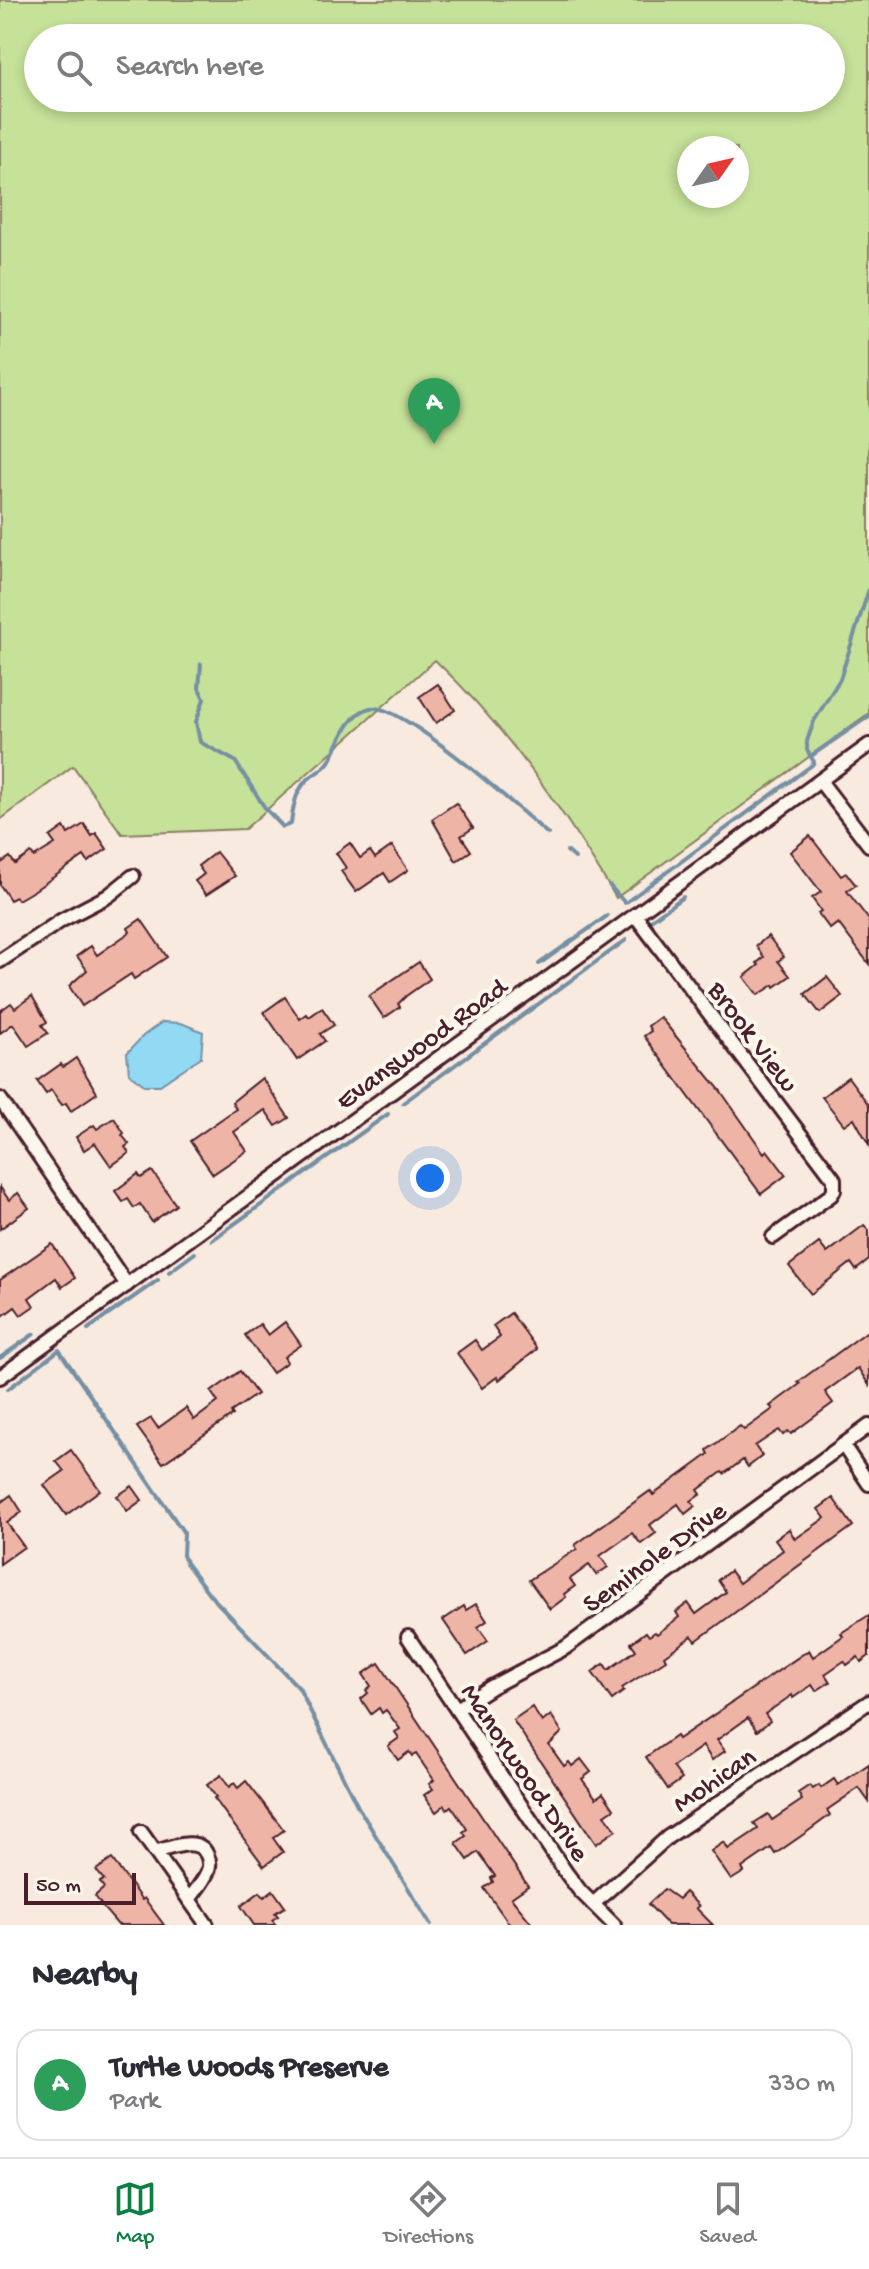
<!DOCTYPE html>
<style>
:root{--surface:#fff;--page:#f7f7f7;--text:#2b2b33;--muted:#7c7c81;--line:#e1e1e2;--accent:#0b8043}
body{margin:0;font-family:"Gochi Hand",sans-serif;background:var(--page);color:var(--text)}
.compass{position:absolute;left:677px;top:136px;width:72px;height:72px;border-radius:50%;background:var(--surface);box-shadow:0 4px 12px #0003;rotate:56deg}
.scale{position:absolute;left:24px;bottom:20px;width:112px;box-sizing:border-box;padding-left:8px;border:4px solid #4a1f2b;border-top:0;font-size:22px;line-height:28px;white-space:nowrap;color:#4a1f2b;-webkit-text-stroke:6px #fbf7ec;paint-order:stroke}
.you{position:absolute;left:430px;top:1178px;width:28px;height:28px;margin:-20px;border:6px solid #fff;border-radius:50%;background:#1a73e8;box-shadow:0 0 0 12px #1a73e833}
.badge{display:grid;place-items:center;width:52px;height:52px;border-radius:50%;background:var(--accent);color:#fff;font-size:26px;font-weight:700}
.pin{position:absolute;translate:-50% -66px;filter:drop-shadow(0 2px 4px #0008)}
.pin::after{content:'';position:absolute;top:42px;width:28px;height:24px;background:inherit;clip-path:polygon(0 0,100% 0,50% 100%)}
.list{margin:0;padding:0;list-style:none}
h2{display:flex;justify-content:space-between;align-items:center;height:104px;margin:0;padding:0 32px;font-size:34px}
h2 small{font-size:26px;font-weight:400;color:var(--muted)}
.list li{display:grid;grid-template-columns:52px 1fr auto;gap:24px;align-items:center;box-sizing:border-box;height:112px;margin:0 16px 16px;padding:0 16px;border:2px solid var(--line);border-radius:24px}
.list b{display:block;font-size:30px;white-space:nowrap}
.list p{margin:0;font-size:26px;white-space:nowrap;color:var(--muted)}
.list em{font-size:26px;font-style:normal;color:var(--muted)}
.icon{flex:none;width:44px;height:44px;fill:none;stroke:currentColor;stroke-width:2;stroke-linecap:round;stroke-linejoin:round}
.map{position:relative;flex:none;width:869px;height:1925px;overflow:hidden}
.search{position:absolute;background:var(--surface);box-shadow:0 4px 12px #0003;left:24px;right:24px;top:24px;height:88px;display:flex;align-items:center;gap:20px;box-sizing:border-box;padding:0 28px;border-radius:44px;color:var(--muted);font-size:30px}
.sheet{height:232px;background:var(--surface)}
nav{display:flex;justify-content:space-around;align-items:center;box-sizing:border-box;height:112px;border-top:2px solid var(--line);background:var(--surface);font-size:22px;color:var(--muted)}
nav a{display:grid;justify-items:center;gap:4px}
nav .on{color:var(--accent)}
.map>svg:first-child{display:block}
.green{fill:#c6e198;stroke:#888062;stroke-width:2;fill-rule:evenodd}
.water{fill:#92d9f4;stroke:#758fa4;stroke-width:2}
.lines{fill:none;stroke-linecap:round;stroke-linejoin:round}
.stream{stroke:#758fa4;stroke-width:4}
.building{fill:#eeb5a7;stroke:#4a1f2b;stroke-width:2}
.street-casing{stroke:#4a1f2b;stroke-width:18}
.street{stroke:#fbf7ec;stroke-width:12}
.labels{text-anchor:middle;stroke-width:8;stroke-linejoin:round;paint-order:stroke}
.street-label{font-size:28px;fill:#4a1f2b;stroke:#fbf7ec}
</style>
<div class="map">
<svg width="869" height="1925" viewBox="0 0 869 1925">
<rect width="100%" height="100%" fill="#f8eade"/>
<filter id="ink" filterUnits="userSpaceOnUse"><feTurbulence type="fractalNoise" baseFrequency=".0125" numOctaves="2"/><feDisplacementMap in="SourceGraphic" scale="16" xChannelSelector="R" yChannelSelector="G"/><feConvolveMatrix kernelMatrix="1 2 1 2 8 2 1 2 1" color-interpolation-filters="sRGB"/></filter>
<g filter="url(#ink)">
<!-- green -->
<path class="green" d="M0,0H869V713L616,898C567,815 505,726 435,660L245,829L122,834L73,766L0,820ZM38,38H831V98H38ZM737,148V196H689V148Z"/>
<!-- water -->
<polygon class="water" points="162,1022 181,1023 203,1032 201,1057 160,1085 144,1085 129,1073 127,1053 143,1036"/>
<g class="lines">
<!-- stream -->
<g class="stream">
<path d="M201,664L199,688L204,699L196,722L200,742L235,761L265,808L283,827L291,824C293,806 296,787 312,776C320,770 326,768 330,760C339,743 349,713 370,708C401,701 521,811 548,834"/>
<polyline points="811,756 869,716"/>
<polyline points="567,851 575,858"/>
<polyline points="610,886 625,903 812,765 814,762 807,750 807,741 814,721 840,679 869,589"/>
<polyline points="651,920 683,897"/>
<polyline points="539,964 607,916"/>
<polyline points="403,1103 626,940"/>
<polyline points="212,1240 388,1114"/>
<polyline points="169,1272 195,1253"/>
<polyline points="88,1329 158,1280"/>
<polyline points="0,1358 34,1334"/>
<polyline points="8,1389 59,1350 184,1533 183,1555 186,1563 210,1595 299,1688 358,1807 431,1925"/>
</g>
</g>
<!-- building -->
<g class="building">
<polygon points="438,684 455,710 436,723 419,697"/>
<polygon points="456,803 473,828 461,836 471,851 456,861 432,819"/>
<polygon points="84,824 92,836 96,833 107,849 88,862 84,856 35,890 18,900 16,897 10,900 0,885 0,864 10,857 15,864 31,853 34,857 55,844 50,837 64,827 68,834"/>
<polygon points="810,836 841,876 846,873 856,885 847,891 869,920 869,964 838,923 830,929 818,913 821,911 812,898 821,892 790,852"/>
<polygon points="350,843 360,858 370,851 375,858 392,846 408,870 390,882 384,873 356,892 341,871 346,868 336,853"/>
<polygon points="216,852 235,876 206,895 195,881 204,874 198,866"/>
<polygon points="141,919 167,957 134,979 131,974 82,1006 69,986 87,970 77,956 91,946 97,955 130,932 128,928"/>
<polygon points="768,936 784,957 778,961 790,976 775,987 774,985 758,995 744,977 759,965 757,963 764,957 756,946"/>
<polygon points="419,962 430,979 406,996 398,1004 400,1007 384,1018 369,996"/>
<polygon points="827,977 842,996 820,1013 805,994"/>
<polygon points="32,996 47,1022 42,1025 48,1033 28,1046 13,1024 0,1033 0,1011 11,1003 15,1008"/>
<polygon points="285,997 300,1019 307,1014 309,1017 322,1008 334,1025 320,1034 325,1041 297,1060 264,1012"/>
<polygon points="660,1017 720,1090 764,1153 767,1150 786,1175 761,1194 644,1036 651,1031 648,1026"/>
<polygon points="76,1058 97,1093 71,1111 66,1103 62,1105 51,1090 46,1094 37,1081 61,1064 63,1067"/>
<polygon points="848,1077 869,1105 869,1145 854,1118 844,1125 822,1097"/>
<polygon points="262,1078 289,1118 276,1126 265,1110 234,1132 247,1151 213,1174 190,1141 236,1109 232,1102"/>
<polygon points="114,1118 124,1133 122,1135 129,1144 125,1147 129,1153 111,1166 95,1143 84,1150 76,1137 94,1125 97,1129"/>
<polygon points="152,1171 176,1205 152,1222 140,1204 134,1208 128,1199 123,1202 115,1191 138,1174 141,1178"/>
<polygon points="0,1187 9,1200 18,1193 29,1208 0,1229"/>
<polygon points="864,1225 869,1231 869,1260 856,1270 851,1263 811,1294 789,1266 819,1243 827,1253"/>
<polygon points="52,1244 75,1278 62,1287 56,1278 29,1298 34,1306 21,1315 15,1307 0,1318 0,1280"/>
<polygon points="511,1313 537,1349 499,1380 497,1377 482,1388 457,1353 475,1340 482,1350 500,1337 493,1326"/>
<polygon points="285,1322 301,1345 284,1357 287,1362 272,1373 245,1335 260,1324 268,1335"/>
<polygon points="869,1330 869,1385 858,1368 825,1392 833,1403 791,1434 788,1431 783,1435 779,1430 755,1446 762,1456 748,1467 743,1460 724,1474 722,1472 698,1490 701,1494 691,1501 695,1506 685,1514 678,1504 650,1525 656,1533 641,1544 632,1533 600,1556 608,1567 596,1575 589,1565 570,1579 575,1586 564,1594 566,1597 550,1609 529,1580 577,1549 575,1545 650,1491 653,1495 709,1454 707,1450 740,1426 744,1430 773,1409 770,1406 800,1384 798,1382"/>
<polygon points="240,1371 257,1394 231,1412 233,1415 163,1463 137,1427 151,1418 158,1428 186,1408 194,1420 218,1402 211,1392"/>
<polygon points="71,1450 100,1490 66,1515 44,1485 64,1471 56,1461"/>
<polygon points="132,1486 142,1500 127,1511 117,1496"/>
<polygon points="11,1495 22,1512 7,1523 24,1547 0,1564 0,1503"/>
<polygon points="833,1498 853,1526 696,1641 692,1636 664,1656 666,1660 622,1688 624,1691 612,1700 592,1672 604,1664 608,1670 636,1650 631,1643 646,1632 649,1636 655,1632 657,1634 679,1617 676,1612 688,1603 696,1614 726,1592 718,1580 730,1571 739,1583 783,1550 775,1539 789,1529 795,1539 825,1518 818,1509"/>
<polygon points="476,1604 487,1621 478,1627 488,1641 467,1655 443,1620 464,1606 466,1610"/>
<polygon points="869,1615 869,1656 861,1662 858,1657 847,1665 844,1661 825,1674 830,1682 816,1691 812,1685 793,1698 792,1695 765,1714 770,1721 757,1731 748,1718 717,1740 725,1751 712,1760 703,1746 673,1767 682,1779 668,1789 646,1757 676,1736 678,1739 809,1650 813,1657 843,1636 841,1633"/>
<polygon points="379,1663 528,1886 511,1898 533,1925 510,1925 484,1888 493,1882 491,1878 495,1876 478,1852 468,1860 456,1843 466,1836 463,1832 467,1829 451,1806 447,1809 445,1805 436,1812 424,1795 433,1789 429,1784 434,1780 416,1754 412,1756 409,1752 398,1760 388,1746 399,1738 395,1732 400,1729 386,1710 382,1713 379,1708 371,1714 361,1699 368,1693 366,1690 371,1686 363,1674"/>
<polygon points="532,1707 542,1722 551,1715 562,1732 549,1745 564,1766 569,1762 572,1766 581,1759 591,1772 582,1779 596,1798 603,1793 614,1809 605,1815 616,1830 596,1844 513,1720"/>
<polygon points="869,1764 869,1802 859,1788 827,1810 830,1815 807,1832 775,1854 771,1848 742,1868 744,1872 731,1880 711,1851 724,1842 728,1849 758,1829 754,1823 768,1814 772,1820 802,1800 798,1793 810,1785 813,1789 819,1785 821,1788 834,1779 838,1785"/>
<polygon points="221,1775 229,1787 234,1783 238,1788 246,1781 284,1830 273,1838 283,1852 264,1866 214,1798 216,1797 207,1785"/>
<polygon points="112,1859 142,1900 144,1898 164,1925 118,1925 105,1910 95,1896 104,1888 100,1882 104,1880 96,1870"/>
<polygon points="664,1889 678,1899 685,1892 699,1906 696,1908 713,1925 668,1925 648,1904"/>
<polygon points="273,1890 285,1907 275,1913 278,1916 272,1920 276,1925 254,1925 241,1906 260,1892 264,1897"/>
</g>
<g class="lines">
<!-- street casing -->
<g class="street-casing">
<g id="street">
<polyline points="820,781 869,845"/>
<polyline points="635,915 834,1179 834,1190 831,1195 773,1237"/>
<polyline points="0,961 62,920 108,896 133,876"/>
<polyline points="0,1099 127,1285"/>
<polyline points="0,1377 869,745"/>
<polyline points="843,1445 869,1484"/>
<polyline points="408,1637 567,1874 580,1891 614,1925"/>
<polyline points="457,1709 491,1687 565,1648 869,1426"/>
<polyline points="141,1832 207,1925"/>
<path d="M155,1852C170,1848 199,1835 207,1855C210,1861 210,1867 207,1873C203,1882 195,1891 189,1900"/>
<polyline points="593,1904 668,1837 869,1702"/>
</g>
</g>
<!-- street -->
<use href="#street" class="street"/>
</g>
</g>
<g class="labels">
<!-- street labels -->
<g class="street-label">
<text transform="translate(755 1035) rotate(53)" y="10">Brook View</text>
<text transform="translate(420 1042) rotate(-36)" y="10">Evanswood Road</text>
<text transform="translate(653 1555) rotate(-36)" y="10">Seminole Drive</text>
<text transform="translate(527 1771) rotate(56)" y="10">Manorwood Drive</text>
<text transform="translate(713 1778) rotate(-34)" y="10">Mohican</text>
</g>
</g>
</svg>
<svg class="compass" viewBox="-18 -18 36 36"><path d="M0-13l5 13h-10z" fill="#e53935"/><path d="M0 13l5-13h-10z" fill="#7c7c81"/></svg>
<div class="scale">50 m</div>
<div class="you"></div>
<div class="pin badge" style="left:434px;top:444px;background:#2e9e5b">A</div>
<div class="search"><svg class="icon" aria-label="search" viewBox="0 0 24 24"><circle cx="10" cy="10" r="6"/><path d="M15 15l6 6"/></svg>Search here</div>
</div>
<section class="sheet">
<h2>Nearby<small></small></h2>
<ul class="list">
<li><span class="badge" style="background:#2e9e5b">A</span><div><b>Turtle Woods Preserve</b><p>Park</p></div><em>330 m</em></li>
</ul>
</section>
<nav>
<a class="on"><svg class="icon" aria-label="map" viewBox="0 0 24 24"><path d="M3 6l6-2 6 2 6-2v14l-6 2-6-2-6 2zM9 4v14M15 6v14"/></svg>Map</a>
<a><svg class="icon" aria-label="directions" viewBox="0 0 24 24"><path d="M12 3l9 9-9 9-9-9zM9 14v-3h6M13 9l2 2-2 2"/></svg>Directions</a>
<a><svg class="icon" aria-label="saved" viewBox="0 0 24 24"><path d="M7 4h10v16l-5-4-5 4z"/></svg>Saved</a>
</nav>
